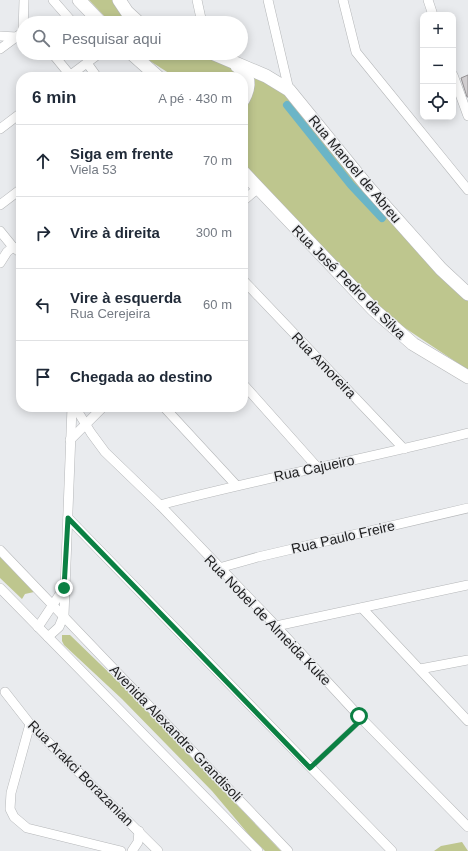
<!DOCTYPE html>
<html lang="pt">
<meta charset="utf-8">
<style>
:root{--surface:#fff;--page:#f2f2f3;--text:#1f2937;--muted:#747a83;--line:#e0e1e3}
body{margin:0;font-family:Helvetica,sans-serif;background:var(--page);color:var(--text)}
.controls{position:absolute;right:12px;top:12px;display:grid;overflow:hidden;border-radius:8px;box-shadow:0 2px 10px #0003}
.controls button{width:36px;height:36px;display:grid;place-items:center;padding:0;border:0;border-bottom:1px solid var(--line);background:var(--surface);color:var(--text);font:20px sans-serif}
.stop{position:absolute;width:12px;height:12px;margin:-9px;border:3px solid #0b8043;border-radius:50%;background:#fff}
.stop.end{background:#0b8043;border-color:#fff;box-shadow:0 1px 4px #0008}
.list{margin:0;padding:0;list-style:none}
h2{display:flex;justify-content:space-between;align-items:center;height:52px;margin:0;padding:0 16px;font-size:17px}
h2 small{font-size:13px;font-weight:400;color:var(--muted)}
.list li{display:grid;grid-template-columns:26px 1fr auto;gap:12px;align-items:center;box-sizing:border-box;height:72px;padding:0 16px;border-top:1px solid var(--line)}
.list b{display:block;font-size:15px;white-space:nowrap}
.list p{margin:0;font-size:13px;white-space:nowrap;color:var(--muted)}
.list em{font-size:13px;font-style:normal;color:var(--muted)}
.icon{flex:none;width:22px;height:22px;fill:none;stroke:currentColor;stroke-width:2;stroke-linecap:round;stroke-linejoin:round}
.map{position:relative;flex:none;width:468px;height:851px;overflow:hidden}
.search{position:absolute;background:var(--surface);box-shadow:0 2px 10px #0003;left:16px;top:16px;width:232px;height:44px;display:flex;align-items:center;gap:10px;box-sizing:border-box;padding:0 14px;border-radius:22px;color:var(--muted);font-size:15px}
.panel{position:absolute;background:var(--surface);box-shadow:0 2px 10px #0003;left:16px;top:72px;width:232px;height:340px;border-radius:16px}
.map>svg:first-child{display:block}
.green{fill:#bec68e}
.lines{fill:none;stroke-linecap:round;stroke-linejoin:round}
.canal{stroke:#6bb5c7;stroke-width:8}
.building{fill:#d0cdcf;stroke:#949193}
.service-casing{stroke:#b5b7b9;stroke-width:5.5}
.minor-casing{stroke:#b5b7b9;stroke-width:10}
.secondary-casing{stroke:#b5b7b9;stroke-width:14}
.service{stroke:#fff;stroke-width:4.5}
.minor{stroke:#fff;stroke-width:9}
.secondary{stroke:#fff;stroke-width:13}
.route{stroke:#0b8043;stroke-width:5}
.labels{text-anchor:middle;stroke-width:3;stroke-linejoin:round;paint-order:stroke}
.street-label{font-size:14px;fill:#1d1d1e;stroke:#e9ebee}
</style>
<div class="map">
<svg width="468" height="851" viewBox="0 0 468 851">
<rect width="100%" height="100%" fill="#e9ebee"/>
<!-- green -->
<g class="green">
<polygon points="89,0 113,0 130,23 111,23"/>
<polygon points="143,53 195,53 233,68 239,77 175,77 150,61"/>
<polygon points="253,78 262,80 280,89 468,298 468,370 393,320 257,184 243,165 243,104"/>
<polygon points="0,557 34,592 25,594 22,599 0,578"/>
<polygon points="62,635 70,635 128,691 281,851 265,851 250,836 212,791 122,699 64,645 62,641"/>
<polygon points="462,842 468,851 434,851 441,846"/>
</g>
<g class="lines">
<!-- canal -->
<polyline class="canal" points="287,105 351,185 382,218"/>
</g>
<!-- building -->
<polygon class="building" points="468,75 468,97 467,97 461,78"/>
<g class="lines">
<!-- service casing -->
<g class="service-casing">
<polyline id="service" points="310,768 362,719"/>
</g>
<!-- minor casing -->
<g class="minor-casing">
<g id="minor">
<polyline points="53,0 73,23"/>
<polyline points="197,0 202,23"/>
<polyline points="268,0 289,90"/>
<polyline points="343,0 356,52 468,190"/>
<polyline points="428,0 433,15"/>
<polyline points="23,32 24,0"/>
<polyline points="0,36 16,37"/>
<polyline points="0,49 23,32"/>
<polyline points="52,53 70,75"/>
<polyline points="87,63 97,77"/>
<polyline points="453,75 468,116"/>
<polyline points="68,77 100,53"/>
<polyline points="0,129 21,113"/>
<polyline points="243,201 257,189"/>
<polyline points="0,205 21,189"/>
<polyline points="0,231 13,247 21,253"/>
<polyline points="0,263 7,252 13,247"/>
<polyline points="243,280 404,449"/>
<polyline points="243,384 317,467"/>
<polyline points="75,407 91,433 105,452 160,505 276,626 359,716 468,827"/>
<polyline points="164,407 236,485"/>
<polyline points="70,440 103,407"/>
<path d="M160,505C262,478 366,459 468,433"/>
<polyline points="68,518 392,851"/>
<polyline points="0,550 288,851"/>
<polyline points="219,568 258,557 468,508"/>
<polyline points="0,588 258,851"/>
<polyline points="362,608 468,721"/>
<polyline points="276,626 468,585"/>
<polyline points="38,627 64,588"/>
<polyline points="48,637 59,627 64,615 72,407"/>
<polyline points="420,669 468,660"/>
<polyline points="5,692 30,724 158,851"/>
<polyline points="30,724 11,793 10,809 14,817 27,828 121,851"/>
<polyline points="132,851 138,842 139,831"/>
</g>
</g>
<!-- secondary casing -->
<g class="secondary-casing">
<g id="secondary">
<polyline points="79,0 101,23"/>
<polyline points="119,0 127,12 139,23"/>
<polyline points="131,53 158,77"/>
<polyline points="212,53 266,76 289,90 368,187 441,269 468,294"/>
<path d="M237,66C250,75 251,85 243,100"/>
<polyline points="243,172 373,309 413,344 468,377"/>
</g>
</g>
<!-- service -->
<use href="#service" class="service"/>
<!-- minor -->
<use href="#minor" class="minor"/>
<!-- secondary -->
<use href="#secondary" class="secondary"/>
</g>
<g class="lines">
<!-- route -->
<polyline class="route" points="64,588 68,518 310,768 362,719 359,716"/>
</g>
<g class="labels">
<!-- street labels -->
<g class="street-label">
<text transform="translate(355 169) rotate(50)" y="5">Rua Manoel de Abreu</text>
<text transform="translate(349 282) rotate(45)" y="5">Rua José Pedro da Silva</text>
<text transform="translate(324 365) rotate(46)" y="5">Rua Amoreira</text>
<text transform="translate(314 468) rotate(-12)" y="5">Rua Cajueiro</text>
<text transform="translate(343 537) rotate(-13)" y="5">Rua Paulo Freire</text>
<text transform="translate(268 620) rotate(46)" y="5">Rua Nobel de Almeida Kuke</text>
<text transform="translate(176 733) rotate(46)" y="5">Avenida Alexandre Grandisoli</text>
<text transform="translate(81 773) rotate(45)" y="5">Rua Arakci Borazanian</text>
</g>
</g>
</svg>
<div class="controls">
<button>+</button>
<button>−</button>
<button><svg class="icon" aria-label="locate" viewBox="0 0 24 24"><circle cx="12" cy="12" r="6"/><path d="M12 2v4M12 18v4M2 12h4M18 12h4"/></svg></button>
</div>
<div class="stop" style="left:359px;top:716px"></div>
<div class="stop end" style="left:64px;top:588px"></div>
<div class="search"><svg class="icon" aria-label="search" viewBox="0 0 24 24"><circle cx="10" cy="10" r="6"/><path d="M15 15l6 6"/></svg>Pesquisar aqui</div>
<section class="panel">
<h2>6 min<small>A pé · 430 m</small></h2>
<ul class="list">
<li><svg class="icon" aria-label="ahead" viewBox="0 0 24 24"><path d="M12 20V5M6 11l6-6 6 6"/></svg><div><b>Siga em frente</b><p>Viela 53</p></div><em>70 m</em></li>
<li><svg class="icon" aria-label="right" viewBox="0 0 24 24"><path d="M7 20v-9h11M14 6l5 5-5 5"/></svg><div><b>Vire à direita</b></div><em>300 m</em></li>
<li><svg class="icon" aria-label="left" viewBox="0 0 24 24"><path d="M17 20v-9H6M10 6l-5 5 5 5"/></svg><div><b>Vire à esquerda</b><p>Rua Cerejeira</p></div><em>60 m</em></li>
<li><svg class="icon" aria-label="arrive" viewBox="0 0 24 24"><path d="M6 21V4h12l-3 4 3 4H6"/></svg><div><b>Chegada ao destino</b></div></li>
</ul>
</section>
</div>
